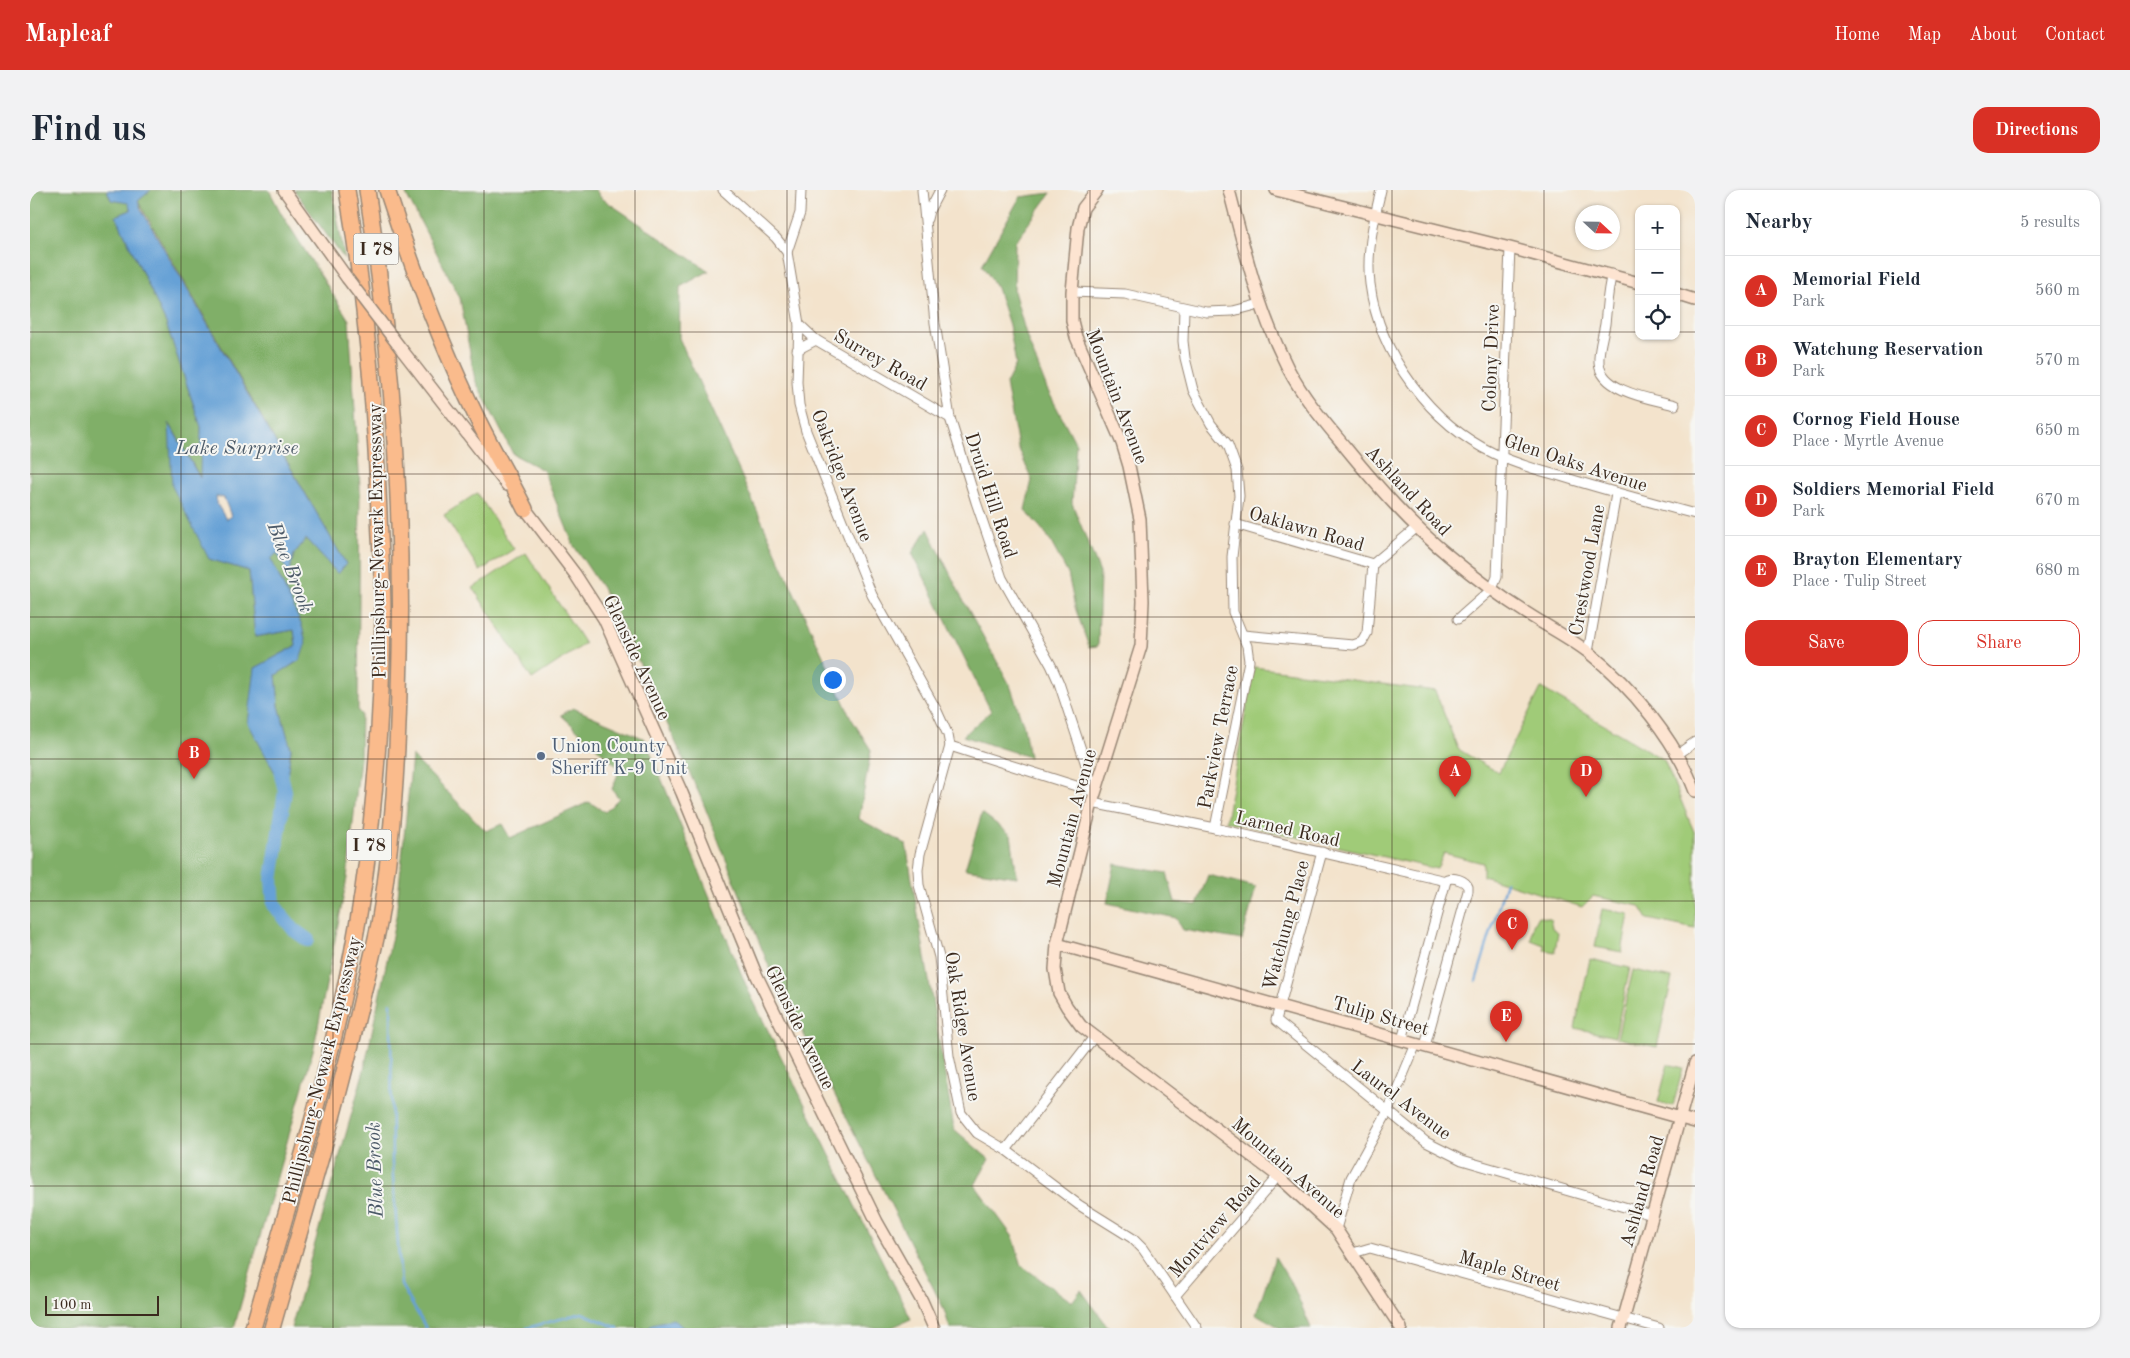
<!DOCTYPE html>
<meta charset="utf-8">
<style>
:root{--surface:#fff;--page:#f2f2f3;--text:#1f2937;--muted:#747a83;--line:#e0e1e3;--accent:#d93025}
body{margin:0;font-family:"Old Standard TT",serif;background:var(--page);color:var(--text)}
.controls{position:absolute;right:15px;top:15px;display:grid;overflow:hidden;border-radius:10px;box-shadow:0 1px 4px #0004}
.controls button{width:45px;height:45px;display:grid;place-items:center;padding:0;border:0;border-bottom:1px solid var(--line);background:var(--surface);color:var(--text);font:25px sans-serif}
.compass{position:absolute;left:1545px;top:15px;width:45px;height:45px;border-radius:50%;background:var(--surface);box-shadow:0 1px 4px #0004;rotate:112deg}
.scale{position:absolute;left:15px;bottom:12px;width:114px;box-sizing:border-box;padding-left:5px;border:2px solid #3b2a1e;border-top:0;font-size:14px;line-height:18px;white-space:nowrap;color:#3b2a1e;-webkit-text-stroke:4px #f6f6f2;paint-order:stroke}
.you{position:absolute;left:802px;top:489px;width:18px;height:18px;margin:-12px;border:4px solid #fff;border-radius:50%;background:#1a73e8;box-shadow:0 0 0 8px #1a73e833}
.badge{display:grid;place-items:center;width:32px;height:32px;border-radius:50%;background:var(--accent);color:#fff;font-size:16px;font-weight:700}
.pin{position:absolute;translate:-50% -41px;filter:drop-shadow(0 1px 2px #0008)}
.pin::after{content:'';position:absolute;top:26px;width:18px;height:15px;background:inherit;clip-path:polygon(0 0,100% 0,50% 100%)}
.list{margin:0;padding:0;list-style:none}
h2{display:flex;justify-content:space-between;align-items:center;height:65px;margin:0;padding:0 20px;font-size:21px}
h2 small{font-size:16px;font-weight:400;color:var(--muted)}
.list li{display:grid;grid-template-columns:32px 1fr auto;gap:15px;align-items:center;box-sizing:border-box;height:70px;padding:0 20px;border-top:1px solid var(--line)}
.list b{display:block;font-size:19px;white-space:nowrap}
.list p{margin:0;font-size:16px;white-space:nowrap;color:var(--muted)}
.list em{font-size:16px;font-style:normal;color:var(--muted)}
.actions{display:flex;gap:10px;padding:15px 20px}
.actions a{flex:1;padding:11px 0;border:1px solid var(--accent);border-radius:15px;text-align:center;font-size:18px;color:var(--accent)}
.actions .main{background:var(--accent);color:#fff}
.icon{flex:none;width:28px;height:28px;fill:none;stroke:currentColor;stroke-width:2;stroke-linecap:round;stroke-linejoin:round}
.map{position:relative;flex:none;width:1665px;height:1138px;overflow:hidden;border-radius:15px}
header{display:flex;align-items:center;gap:30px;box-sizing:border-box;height:70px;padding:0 25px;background:var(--accent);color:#fff}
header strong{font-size:24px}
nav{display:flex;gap:28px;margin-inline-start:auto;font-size:18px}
.intro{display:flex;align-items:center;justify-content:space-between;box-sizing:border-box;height:120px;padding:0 30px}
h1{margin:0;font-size:35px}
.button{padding:12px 22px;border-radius:15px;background:var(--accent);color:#fff;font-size:18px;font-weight:700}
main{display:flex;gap:30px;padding:0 30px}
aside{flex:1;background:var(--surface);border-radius:15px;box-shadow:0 1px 4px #0004}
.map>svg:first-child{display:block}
.green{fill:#a0cb78;stroke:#6e7a4b}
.forest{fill:#80af68;stroke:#5e6c43}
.water{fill:#66a1d6;stroke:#50667a;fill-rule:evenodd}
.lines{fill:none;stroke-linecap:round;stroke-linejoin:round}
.stream{stroke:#66a1d6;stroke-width:2.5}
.river{stroke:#66a1d6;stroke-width:14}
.street-casing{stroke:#978675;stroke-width:11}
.secondary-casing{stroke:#978675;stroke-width:14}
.highway-casing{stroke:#978675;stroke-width:18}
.street{stroke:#fff;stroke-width:9}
.secondary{stroke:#fde4d1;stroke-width:11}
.highway{stroke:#fabb8c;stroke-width:15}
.secondary-bridge-casing{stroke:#978675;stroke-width:14;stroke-linecap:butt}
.secondary-bridge{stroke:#fde4d1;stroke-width:11}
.grid{fill:none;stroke:#3b2a1e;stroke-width:1;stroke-opacity:0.55}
.service-dot{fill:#5c6f8a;stroke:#f6f6f2;stroke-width:2}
.labels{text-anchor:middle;stroke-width:4;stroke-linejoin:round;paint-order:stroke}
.shield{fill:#f6f6f2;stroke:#73675e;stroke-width:1}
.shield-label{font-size:18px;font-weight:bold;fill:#3b2a1e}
.street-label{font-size:19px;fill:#3b2a1e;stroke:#f6f6f2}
.service-label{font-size:19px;fill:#4e5e75;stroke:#f6f6f2;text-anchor:start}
.water-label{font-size:20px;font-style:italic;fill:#4c5a68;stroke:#f6f6f2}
</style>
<header>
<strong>Mapleaf</strong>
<nav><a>Home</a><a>Map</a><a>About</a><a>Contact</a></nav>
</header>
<div class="intro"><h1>Find us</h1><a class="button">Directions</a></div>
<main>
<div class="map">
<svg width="1665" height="1138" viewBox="0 0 1665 1138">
<rect width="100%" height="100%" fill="#f6f6f2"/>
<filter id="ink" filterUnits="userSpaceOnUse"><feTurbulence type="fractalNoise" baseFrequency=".02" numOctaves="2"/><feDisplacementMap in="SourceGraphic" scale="10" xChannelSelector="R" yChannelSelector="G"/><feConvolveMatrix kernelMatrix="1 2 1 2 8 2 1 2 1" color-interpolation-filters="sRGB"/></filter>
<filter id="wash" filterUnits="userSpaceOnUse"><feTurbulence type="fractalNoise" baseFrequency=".0096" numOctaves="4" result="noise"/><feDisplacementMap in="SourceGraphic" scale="20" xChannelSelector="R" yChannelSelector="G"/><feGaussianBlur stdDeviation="1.12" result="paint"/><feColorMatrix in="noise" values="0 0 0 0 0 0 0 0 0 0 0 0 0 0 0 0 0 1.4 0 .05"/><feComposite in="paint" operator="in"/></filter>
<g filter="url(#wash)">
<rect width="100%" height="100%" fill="#f3e3cc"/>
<!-- green -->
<g class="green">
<polygon points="447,303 484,359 450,381 414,325"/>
<polygon points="496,363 555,454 502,489 443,398"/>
<polygon points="1224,477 1405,501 1428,559 1456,576 1469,582 1511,498 1634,570 1665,644 1665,739 1618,729 1610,716 1563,706 1552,717 1453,686 1453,673 1414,663 1407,679 1196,631"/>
<polygon points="1572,719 1599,724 1592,762 1565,757"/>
<polygon points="1508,726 1520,729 1522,738 1528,742 1525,762 1514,760 1514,755 1501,750 1503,735"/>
<polygon points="1560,769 1600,778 1585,847 1545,838"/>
<polygon points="1603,780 1642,788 1627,857 1587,848"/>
<polygon points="1638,874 1653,878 1643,916 1628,912"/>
</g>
<!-- forest -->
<g class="forest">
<polygon points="0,0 77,0 81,10 98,12 101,20 86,26 136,133 171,237 171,289 140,234 179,369 219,381 225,447 264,440 266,456 225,478 255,600 261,559 249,516 246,485 270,470 272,436 241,369 247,363 259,383 264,364 276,349 308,384 316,374 108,11 121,0 239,0 251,23 319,130 330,296 328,521 331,524 330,569 317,688 284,857 204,1138 0,1138"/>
<polygon points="264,0 302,0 315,70"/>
<polygon points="374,0 566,0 570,7 679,81 650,97 649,148 821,528 841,560 829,629 876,654 924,939 959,969 945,995 983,1047 992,1076 1042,1112 1051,1100 1079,1138 920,1138 913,1117 738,774 672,610 582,413 544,356 513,280 483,264 445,190 430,108"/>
<polygon points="1021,3 985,52 984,101 997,148 1017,199 1046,254 1042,313 1070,383 1068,456 1059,457 1045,417 1038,384 1017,345 995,320 1002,290 988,257 976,194 986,174 979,135 967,98 952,75 990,7"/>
<polygon points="898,339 932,408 980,495 994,537 999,567 933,546 961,521 882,363"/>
<polygon points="543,518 615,549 718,800 881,1129 860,1138 261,1138 334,880 366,727 382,566 456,641 472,634 480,648 559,612 575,622 589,608 582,599 590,579 531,525"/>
<polygon points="952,623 981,645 987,687 935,679"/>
<polygon points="1085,674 1137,683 1145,712 1167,715 1178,685 1226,697 1212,750 1153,740 1146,728 1077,713"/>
<polygon points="1245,1067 1264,1098 1281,1138 1251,1138 1226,1124"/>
</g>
<!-- water -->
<g class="water">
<path d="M77,0H121L108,11L111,19L316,374L308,384L276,349L264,364L259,384L247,363L241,369L272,436L276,453L270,470L246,485L249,516L261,559L255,601L218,533L225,478L266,456L264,440L225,447L219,381L179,369L142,296L139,233L170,288L171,237L136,133L86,26L101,20L98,13L81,10ZM186,306L194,308L201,326L196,329L187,314Z"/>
<polygon points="643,1129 654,1138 619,1138 622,1134"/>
</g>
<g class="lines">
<!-- stream -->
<g class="stream">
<polyline points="1446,791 1476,692"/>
<polyline points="361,813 362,973 371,1095 396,1138"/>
<polyline points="497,1138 552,1123 588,1138"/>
</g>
<!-- river -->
<polyline class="river" points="251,584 255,601 242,690 244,715 264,740 278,750"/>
</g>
</g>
<g filter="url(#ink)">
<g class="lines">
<!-- street casing -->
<g class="street-casing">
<g id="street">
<polyline points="693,0 746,48 757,62 769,134 767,192 769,215 776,241 842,405 907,521 918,545 920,556 890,664 888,680 889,695 909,767 919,866 931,923 947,943 976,960 1049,1015 1102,1048 1113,1059 1167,1138"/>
<polyline points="892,0 905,133 920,228 946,312 972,388 1021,475 1029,493 1065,602"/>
<path d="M1351,0C1344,29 1336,63 1340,94C1349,165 1401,234 1465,264C1486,274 1508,280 1530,286C1575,300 1620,312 1665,324"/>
<polyline points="897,29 899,21 910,0"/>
<polyline points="757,62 770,23 771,0"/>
<path d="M1582,84C1577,101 1577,117 1575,134C1573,146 1568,160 1569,173C1571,202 1623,209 1645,215"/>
<polyline points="1042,102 1095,104 1176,122 1203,121 1230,114"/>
<polyline points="1154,118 1153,151 1155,168 1163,200 1181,234 1198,255 1207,280 1209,306 1202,367 1203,422 1217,456 1219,471 1185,638"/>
<polyline points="769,134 786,150 920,228"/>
<polyline points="767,160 786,150"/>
<polyline points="1205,334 1343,374"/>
<polyline points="1343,374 1386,338"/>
<polyline points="1428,429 1462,399 1467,387 1480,58"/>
<polyline points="1213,445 1323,455 1332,452 1337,443 1343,374"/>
<polyline points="1558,462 1586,304"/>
<polyline points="920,556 1065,602"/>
<polyline points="1648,564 1665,552"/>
<polyline points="1062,613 1185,638 1416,691"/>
<polyline points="1292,662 1246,830 1396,952 1432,970 1622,1025"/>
<path d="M1372,850L1416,691L1417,689C1424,687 1435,690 1438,697V701L1395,856"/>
<polyline points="976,960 1064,847"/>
<polyline points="1306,1039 1321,988 1358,921 1386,854"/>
<polyline points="1323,1063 1340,1058 1629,1138"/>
<polyline points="1145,1106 1248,986"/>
</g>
</g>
<!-- secondary casing -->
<g class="secondary-casing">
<g id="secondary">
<polyline points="254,0 317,88"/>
<polyline points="1067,0 1053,18 1048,38 1042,102 1042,131 1046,147 1092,253 1099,276 1110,329 1113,411 1111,456 1062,613 1027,754 1025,779 1029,803 1037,817 1051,836 1248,986 1306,1039 1371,1138"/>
<path d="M1199,0C1214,57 1227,115 1253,168C1268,202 1293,230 1316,258C1348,297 1380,334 1419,366C1444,387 1471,407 1498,424C1518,437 1540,448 1558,462C1602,497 1645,549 1665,601"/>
<polyline points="1246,0 1480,58 1609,93"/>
<polyline points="1646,104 1665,110"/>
<polyline points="372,160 477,295"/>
<polyline points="491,313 545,384 574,429 652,603 726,784 847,1032 892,1111 904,1138"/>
<polyline points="1027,754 1665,932"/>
<polyline points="1591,1138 1665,873"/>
</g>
</g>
<!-- highway casing -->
<g class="highway-casing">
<g id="highway">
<path d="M357,0C382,78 411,154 447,228C462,259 480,288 495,319"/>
<path d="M223,1138C264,993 311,849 333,699C346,608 352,514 353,422C353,389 350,356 349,323C345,215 335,107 317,0"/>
<path d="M242,1138C273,1028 307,919 332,808C338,783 344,759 349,734C362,658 367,580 369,503C375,335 363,167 337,0"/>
</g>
</g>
<!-- street -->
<use href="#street" class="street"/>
<!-- secondary -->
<use href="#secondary" class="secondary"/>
<!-- highway -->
<use href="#highway" class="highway"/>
<!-- secondary-bridge casing -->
<g class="secondary-bridge-casing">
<polyline id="secondary-bridge" points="317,88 372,160"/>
</g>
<!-- secondary-bridge -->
<use href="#secondary-bridge" class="secondary-bridge"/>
</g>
</g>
<!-- grid -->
<path class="grid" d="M151,0V1138M303,0V1138M454,0V1138M605,0V1138M757,0V1138M908,0V1138M1060,0V1138M1211,0V1138M1362,0V1138M1514,0V1138M0,142H1609M1646,142H1665M0,284H1665M0,427H1665M0,569H1665M0,711H1665M0,854H1665M0,996H1665"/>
<!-- markers -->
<circle class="service-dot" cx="511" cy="566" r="5"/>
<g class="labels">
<!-- shield labels -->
<g class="shield">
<rect x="323.5" y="43.5" width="45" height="31" rx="4"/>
<rect x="316.5" y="639.5" width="45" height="31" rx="4"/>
</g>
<g class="shield-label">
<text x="346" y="65">I 78</text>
<text x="339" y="661">I 78</text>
</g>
<!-- street labels -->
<g class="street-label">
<text transform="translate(1460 168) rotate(-88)" y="7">Colony Drive</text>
<text transform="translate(851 169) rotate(30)" y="7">Surrey Road</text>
<text transform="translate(1088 206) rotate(69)" y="7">Mountain Avenue</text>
<text transform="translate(1546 272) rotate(18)" y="7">Glen Oaks Avenue</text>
<text transform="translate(813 285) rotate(69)" y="7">Oakridge Avenue</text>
<text transform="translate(1379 300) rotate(47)" y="7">Ashland Road</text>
<text transform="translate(962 305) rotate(72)" y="7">Druid Hill Road</text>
<text transform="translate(1277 338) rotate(16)" y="7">Oaklawn Road</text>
<text transform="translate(346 351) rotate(-91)" y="7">Phillipsburg-Newark Expressway</text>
<text transform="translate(1556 380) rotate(-80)" y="7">Crestwood Lane</text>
<text transform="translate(608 467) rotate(65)" y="7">Glenside Avenue</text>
<text transform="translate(1187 547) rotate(-79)" y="7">Parkview Terrace</text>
<text transform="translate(1041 628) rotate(-75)" y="7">Mountain Avenue</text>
<text transform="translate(1258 638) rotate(13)" y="7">Larned Road</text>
<text transform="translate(1255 735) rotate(-75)" y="7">Watchung Place</text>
<text transform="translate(1351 825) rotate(16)" y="7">Tulip Street</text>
<text transform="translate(934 836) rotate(81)" y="7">Oak Ridge Avenue</text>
<text transform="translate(771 837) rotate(64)" y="7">Glenside Avenue</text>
<text transform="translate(291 880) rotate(-76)" y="7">Phillipsburg-Newark Expressway</text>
<text transform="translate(1372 909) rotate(37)" y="7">Laurel Avenue</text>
<text transform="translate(1259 977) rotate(41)" y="7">Mountain Avenue</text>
<text transform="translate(1611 1001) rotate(-74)" y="7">Ashland Road</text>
<text transform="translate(1184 1036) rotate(-49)" y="7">Montview Road</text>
<text transform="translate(1480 1080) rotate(16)" y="7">Maple Street</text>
</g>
<!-- service labels -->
<g class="service-label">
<text x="521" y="562">Union County<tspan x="521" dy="22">Sheriff K-9 Unit</tspan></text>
</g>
<!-- water labels -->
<g class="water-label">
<text x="207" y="264">Lake Surprise</text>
<text transform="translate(261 377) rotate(69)" y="7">Blue Brook</text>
<text transform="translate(344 980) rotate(-92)" y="7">Blue Brook</text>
</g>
</g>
</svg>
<div class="controls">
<button>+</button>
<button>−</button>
<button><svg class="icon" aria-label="locate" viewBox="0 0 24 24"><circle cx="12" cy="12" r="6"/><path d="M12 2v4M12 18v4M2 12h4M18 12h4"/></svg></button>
</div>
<svg class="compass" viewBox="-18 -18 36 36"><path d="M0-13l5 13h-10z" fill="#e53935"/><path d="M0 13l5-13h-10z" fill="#747a83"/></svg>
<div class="scale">100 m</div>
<div class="you"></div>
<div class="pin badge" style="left:1425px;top:607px">A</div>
<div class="pin badge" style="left:164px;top:589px">B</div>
<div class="pin badge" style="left:1482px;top:760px">C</div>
<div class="pin badge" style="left:1556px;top:607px">D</div>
<div class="pin badge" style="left:1476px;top:852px">E</div>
</div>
<aside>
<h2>Nearby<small>5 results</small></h2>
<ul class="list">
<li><span class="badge">A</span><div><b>Memorial Field</b><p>Park</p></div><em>560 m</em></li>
<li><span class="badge">B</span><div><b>Watchung Reservation</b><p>Park</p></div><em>570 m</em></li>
<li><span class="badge">C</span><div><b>Cornog Field House</b><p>Place · Myrtle Avenue</p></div><em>650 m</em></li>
<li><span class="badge">D</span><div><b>Soldiers Memorial Field</b><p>Park</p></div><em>670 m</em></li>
<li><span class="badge">E</span><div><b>Brayton Elementary</b><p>Place · Tulip Street</p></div><em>680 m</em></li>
</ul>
<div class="actions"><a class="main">Save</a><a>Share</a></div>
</aside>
</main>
